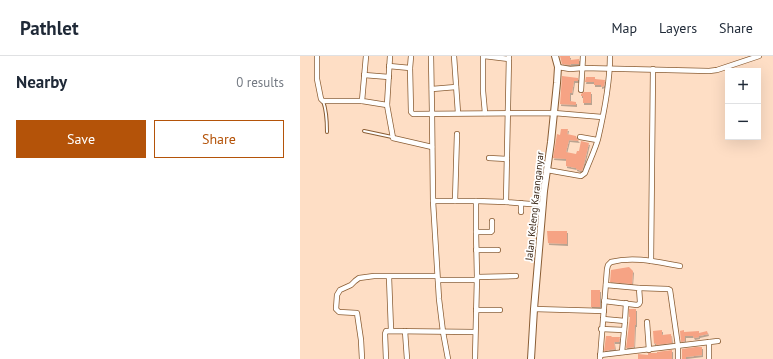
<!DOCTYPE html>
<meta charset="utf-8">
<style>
:root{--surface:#fff;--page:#f6f6f7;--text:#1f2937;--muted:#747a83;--line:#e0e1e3;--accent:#b45309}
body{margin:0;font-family:"PT Sans",sans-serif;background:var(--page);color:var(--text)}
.controls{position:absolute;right:12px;top:12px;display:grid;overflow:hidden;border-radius:0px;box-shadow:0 4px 16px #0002}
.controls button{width:36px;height:36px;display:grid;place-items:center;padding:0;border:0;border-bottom:1px solid var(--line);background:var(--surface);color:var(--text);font:20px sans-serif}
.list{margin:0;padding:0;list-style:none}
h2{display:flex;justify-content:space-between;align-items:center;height:52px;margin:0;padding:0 16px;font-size:17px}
h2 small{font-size:13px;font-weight:400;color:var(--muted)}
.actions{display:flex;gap:8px;padding:12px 16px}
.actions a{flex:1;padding:9px 0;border:1px solid var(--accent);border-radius:0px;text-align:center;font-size:14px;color:var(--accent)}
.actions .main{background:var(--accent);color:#fff}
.map{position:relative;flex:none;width:473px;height:303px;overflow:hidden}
header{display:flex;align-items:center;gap:24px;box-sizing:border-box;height:56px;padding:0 20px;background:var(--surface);border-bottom:1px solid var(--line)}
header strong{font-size:19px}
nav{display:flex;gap:22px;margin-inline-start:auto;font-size:14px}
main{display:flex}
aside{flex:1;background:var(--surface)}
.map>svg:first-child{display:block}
.building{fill:#f6a384;filter:url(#shadow)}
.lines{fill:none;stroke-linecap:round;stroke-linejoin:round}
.service-casing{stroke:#8a5d34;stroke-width:4}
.minor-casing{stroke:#8a5d34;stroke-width:6}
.secondary-casing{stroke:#8a5d34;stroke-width:8}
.service{stroke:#fff;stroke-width:2}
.minor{stroke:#fff;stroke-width:4.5}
.secondary{stroke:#fff;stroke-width:6}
.labels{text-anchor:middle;stroke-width:3.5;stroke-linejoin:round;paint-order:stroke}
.street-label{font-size:10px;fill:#352110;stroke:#fff}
</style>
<header>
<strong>Pathlet</strong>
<nav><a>Map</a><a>Layers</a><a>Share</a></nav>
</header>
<main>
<aside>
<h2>Nearby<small>0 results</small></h2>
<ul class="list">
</ul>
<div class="actions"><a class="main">Save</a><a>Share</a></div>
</aside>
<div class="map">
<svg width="473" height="303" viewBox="0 0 473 303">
<defs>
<filter id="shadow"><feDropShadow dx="1" dy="2" stdDeviation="0" flood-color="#0004"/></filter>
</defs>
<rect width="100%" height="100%" fill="#fedec5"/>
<!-- building -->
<g class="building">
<polygon points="260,0 270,0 270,4 279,3 279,8 271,8 270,9 262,8"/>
<polygon points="262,20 278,22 278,25 274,25 272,37 270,37 270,45 276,46 276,49 260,48"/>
<polygon points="286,21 295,21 295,23 305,24 304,30 301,31 301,29 294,29 294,26 285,26"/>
<polygon points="284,36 291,36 291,47 283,47 283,40 281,40 281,38"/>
<polygon points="261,73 268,73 267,78 276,80 277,83 279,85 269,84 266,96 276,98 277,95 279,95 281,85 289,87 284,108 282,115 276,113 276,112 266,110 266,103 253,102 257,78 260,79"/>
<polygon points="247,175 267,175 267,188 248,187"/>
<polygon points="329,211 333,215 332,228 310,226 311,214"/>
<rect x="291" y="234" width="9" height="17"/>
<polygon points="329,253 336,253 336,269 335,269 334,291 326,292 330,261 329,261"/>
<polygon points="362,274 362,279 371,278 372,287 356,289 356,287 354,288 353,275"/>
<polygon points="384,274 384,276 399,275 399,277 407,275 408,278 399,280 399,281 394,282 393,280 385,280 385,285 381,286 380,275"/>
<polygon points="306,280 311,280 312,281 320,281 319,286 314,286 315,293 304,295"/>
<polygon points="396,291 402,291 402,299 386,301 386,303 382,303 382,293"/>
<polygon points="372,294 372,303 338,303 338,298 348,299 348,297 357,297 357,296"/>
</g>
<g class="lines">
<!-- service casing -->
<g class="service-casing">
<g id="service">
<path d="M23,45C26,53 27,67 27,76"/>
<polyline points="64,75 92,81"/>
</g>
</g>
<!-- minor casing -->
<g class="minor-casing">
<g id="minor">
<polyline points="17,0 17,23 21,43 23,45 62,45"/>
<polyline points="66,0 62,45 87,49 93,82 132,91"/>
<polyline points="111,0 110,12 111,56 113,58 254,57 302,61"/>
<polyline points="131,0 132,57 133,145 139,243 143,276 148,303"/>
<polyline points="154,0 158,57"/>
<polyline points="183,0 183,35 185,57"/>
<polyline points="184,0 209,3"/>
<polyline points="209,0 206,146 243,149"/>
<polyline points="89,10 110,12"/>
<polyline points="258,11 270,13 283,12 409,15 417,14 459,0"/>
<polyline points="64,19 89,21"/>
<polyline points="132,33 156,31"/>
<polyline points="281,34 283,0"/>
<polyline points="87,49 90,0"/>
<polyline points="280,81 297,84"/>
<polyline points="189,102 207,103"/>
<path d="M247,114L281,120L285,117C289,106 295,94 298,83C304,57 310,27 310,0"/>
<polyline points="133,145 176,145 206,146"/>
<polyline points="155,145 157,78"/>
<polyline points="221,147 221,156"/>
<polyline points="176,176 191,176 192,175 192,165"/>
<polyline points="176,194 198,194"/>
<polyline points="351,205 353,13"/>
<polyline points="89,221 91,274"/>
<polyline points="177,221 216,220"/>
<polyline points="138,224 176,224"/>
<polyline points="339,232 368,233 370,234 378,290 378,303"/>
<polyline points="304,245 337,249 339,248 340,246 339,232 306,229"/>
<polyline points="234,253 304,255"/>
<polyline points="176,254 200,254"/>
<polyline points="303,263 325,265 326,247"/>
<polyline points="347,266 349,294"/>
<polyline points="301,273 324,274"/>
<polyline points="105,275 107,303"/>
<polyline points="409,286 409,303"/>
<polyline points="322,296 325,265"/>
<polyline points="300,299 418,285"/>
<polyline points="62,303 61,284 57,257 39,256 36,253 37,239 40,234 51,229 55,225 59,222 74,220 137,220"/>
<polyline points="86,303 85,278 86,275 175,276"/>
<polyline points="175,303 177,221 176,176 176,145"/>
<path d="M300,303L307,213L308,209L311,206C334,200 357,206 380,210"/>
</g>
</g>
<!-- secondary casing -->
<g class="secondary-casing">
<polyline id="secondary" points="231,303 234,253 244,135 251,86 257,27 258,11 255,0"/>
</g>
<!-- service -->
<use href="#service" class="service"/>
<!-- minor -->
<use href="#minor" class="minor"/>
<!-- secondary -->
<use href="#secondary" class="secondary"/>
</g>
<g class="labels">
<!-- street labels -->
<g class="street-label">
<text transform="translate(234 150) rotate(-84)" y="4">Jalan Keleng Karanganyar</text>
</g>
</g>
</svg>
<div class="controls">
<button>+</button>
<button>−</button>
</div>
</div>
</main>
